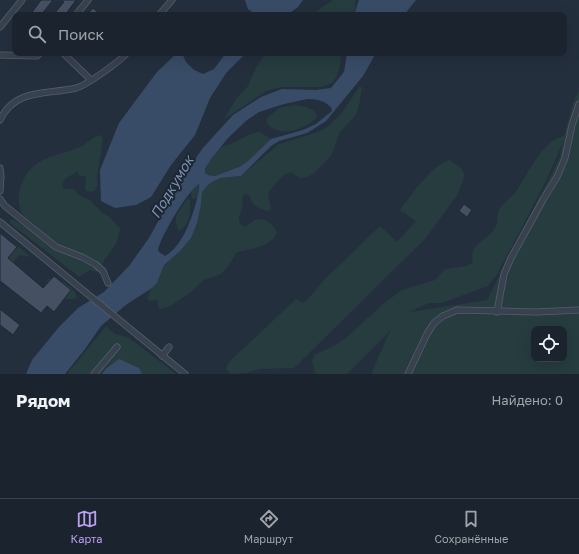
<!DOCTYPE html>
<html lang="ru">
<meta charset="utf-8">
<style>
:root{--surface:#1b232e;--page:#242b36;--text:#f1f3f6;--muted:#a0a4aa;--line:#39404a;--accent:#bca0f2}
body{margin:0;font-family:"Golos Text",sans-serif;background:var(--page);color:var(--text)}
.controls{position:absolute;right:12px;bottom:12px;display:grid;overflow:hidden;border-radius:8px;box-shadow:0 4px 16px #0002}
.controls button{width:36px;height:36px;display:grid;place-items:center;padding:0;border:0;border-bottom:1px solid var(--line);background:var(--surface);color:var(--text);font:20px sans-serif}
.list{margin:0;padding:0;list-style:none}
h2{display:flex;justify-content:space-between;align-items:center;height:52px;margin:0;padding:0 16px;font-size:17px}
h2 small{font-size:13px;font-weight:400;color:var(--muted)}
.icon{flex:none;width:22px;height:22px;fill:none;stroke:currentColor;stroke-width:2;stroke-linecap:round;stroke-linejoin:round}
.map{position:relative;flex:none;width:579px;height:374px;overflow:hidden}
.search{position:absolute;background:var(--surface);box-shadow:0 4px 16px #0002;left:12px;right:12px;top:12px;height:44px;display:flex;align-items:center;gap:10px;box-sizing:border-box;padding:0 14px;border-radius:8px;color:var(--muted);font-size:15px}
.sheet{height:124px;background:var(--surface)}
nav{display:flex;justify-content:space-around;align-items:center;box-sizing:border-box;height:56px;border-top:1px solid var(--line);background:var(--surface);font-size:11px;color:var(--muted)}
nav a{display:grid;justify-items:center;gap:2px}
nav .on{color:var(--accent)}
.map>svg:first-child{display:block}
.green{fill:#263c3f;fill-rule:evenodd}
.water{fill:#394c67;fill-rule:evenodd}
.building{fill:#455162;stroke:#1f2835}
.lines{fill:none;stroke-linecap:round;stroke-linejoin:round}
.minor-casing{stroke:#565f6c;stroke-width:7}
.minor{stroke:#38414e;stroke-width:5.5}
.labels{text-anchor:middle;stroke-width:4;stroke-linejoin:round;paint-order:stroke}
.water-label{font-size:14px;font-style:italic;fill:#7c92b1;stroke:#1d2633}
</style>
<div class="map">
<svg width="579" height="374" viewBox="0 0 579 374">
<rect width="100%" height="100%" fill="#242f3e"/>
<!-- green -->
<g class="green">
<polygon points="333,0 356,0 355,9 352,15 311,15"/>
<polygon points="266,53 341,53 340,66 336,78 332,83 322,87 281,87 266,91 226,118 224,119 236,99 248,86 256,67"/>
<path d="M359,87H362L360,101L356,115L340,132L331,156L313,174L307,177L300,178L291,172C281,175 273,186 268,194L271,209L268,211C260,210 251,205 250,196L247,194L244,195L242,197C242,198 243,203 243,204C242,213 234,220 244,227L257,219C267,219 273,224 277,233C272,246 249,250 237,252L229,265L221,274L204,280L187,295L170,306L160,309L158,307L157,300L150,301L147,298L152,288L157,283L164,265L179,252L201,204L202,192L210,183L220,178L241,176L279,144L315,133L326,128L341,114Z"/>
<path d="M579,90V374H371L390,331L347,374H316L312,362L314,355L334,346L347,337L383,304L402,290L435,280L445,269L467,266L473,262C468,243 488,241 495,228C499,222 496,214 500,208C505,201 513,196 517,190C529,172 542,141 564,136L573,103ZM563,142L559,159L487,300L410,312L428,303H442L488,286L497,274L521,229L547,179ZM534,329H564V359H534Z"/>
<path d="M294,105C305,107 312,106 318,117C306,127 288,137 272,128C268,126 266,122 267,118L279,108Z"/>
<path d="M260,132L271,139L248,161L239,167L215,176L208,175L205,173C205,166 216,151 222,147C224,145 228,145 231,144C241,140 248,133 260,132Z"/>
<path d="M101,135L103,138L97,178L98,185L94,191L87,192L85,189L86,177L79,175L78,171L65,179L62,185L64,189H74L79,195L91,201L104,214L110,217L120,229C117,248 113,246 104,261C102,265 100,269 97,272L90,270L79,277L10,223V219L14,220L33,231L38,230L35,224C25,220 21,215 19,204C18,196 19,190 22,183C33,156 56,157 80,147C87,144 93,136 101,135Z"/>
<path d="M449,160L461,168L465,175L458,194L425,239L294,368L259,369L246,373L231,374L226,369L229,362L296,299L303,303L308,299L324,280L380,226L397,242L416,221L400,210C412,194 431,166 449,160Z"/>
<polygon points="199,184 200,185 197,198 194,199 192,198 191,192"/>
<path d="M187,199L190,200C190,213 191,224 179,231C171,218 180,210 187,199Z"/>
<polygon points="9,242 15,244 31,257 19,255 13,262 8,262 7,261 10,248"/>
<path d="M56,278C64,282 76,289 77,298C65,302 55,296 45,290L48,279Z"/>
<polygon points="106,326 115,334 128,337 176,374 67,374"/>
</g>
<!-- water -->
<g class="water">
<polygon points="245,0 303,0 298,7 287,15 256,15 248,9"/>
<polygon points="359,0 416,0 404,15 354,15"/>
<polygon points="177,53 182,53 186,62 194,70 203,74 214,69 226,53 246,53 226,73 210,98 195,135 171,165 151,197 136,205 115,208 101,201 100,170 119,123 157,72"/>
<path d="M347,53H376L363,76L326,121L307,133L279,141L271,146L241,176L220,178L210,183L202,192L201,204L197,223L191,238L179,252L164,265L157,283L152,288L127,304L101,326L85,349L65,374H26L32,360L59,327L78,308L104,292L129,266L149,238L177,187L202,149L233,115L261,97L282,89L316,90L331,88L344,72ZM307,99C317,99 323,100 331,107L332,111L316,124L303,130L271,139L248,161L239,167L215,176L208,175L205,173V169L211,159L228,138L247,120L259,112L284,104ZM199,184C200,189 198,194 197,199C192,218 183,246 165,256L159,252L158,249C163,233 186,193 199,184Z"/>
<polygon points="119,359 139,368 142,374 102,374 107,368"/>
</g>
<!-- building -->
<g class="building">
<polygon points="41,0 53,0 41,15 30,15"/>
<polygon points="61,0 76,0 65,15 53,15 64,2"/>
<polygon points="93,8 101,15 87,15"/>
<polygon points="464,204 472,210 467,217 459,211"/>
<polygon points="0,233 17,247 8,258 43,288 54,276 71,290 54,312 47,306 41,313 0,281"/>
<polygon points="0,309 20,325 13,335 0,325"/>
</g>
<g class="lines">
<!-- minor casing -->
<g class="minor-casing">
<g id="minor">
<polyline points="76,15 88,0"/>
<polyline points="159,15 172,0"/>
<polyline points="0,27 22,0"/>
<polyline points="63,53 91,80"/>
<polyline points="0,55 37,56 40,53"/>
<path d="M0,120C15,88 47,95 76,88C87,85 119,62 127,53"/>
<polyline points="0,168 1,176 0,191"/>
<polyline points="0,199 5,206 56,247 82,257 95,264 103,271 108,283"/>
<polyline points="0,222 185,374"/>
<polyline points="497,312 504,274 511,258 544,198 557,177 565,158 572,125 579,104"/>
<polyline points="162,356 169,347"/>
<polyline points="94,374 117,347"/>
<polyline points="408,374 427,334 434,323 443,316 457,310 536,312 579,310"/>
</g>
</g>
<!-- minor -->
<use href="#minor" class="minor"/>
</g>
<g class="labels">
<!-- water labels -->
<g class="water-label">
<text transform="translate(172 187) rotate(-59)" y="5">Подкумок</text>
</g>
</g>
</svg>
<div class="controls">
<button><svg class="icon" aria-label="locate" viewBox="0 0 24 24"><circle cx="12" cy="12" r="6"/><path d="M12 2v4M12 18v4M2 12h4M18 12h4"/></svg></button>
</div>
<div class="search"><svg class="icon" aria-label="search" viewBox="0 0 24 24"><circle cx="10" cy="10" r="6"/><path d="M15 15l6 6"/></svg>Поиск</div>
</div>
<section class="sheet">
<h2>Рядом<small>Найдено: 0</small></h2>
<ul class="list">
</ul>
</section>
<nav>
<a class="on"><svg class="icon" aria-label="map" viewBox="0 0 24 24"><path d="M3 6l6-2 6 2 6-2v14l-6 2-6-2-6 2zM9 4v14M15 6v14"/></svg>Карта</a>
<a><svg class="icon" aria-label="directions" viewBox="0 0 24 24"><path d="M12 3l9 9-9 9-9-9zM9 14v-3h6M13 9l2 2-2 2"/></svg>Маршрут</a>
<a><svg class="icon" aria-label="saved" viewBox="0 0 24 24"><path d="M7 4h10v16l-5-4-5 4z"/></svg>Сохранённые</a>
</nav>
